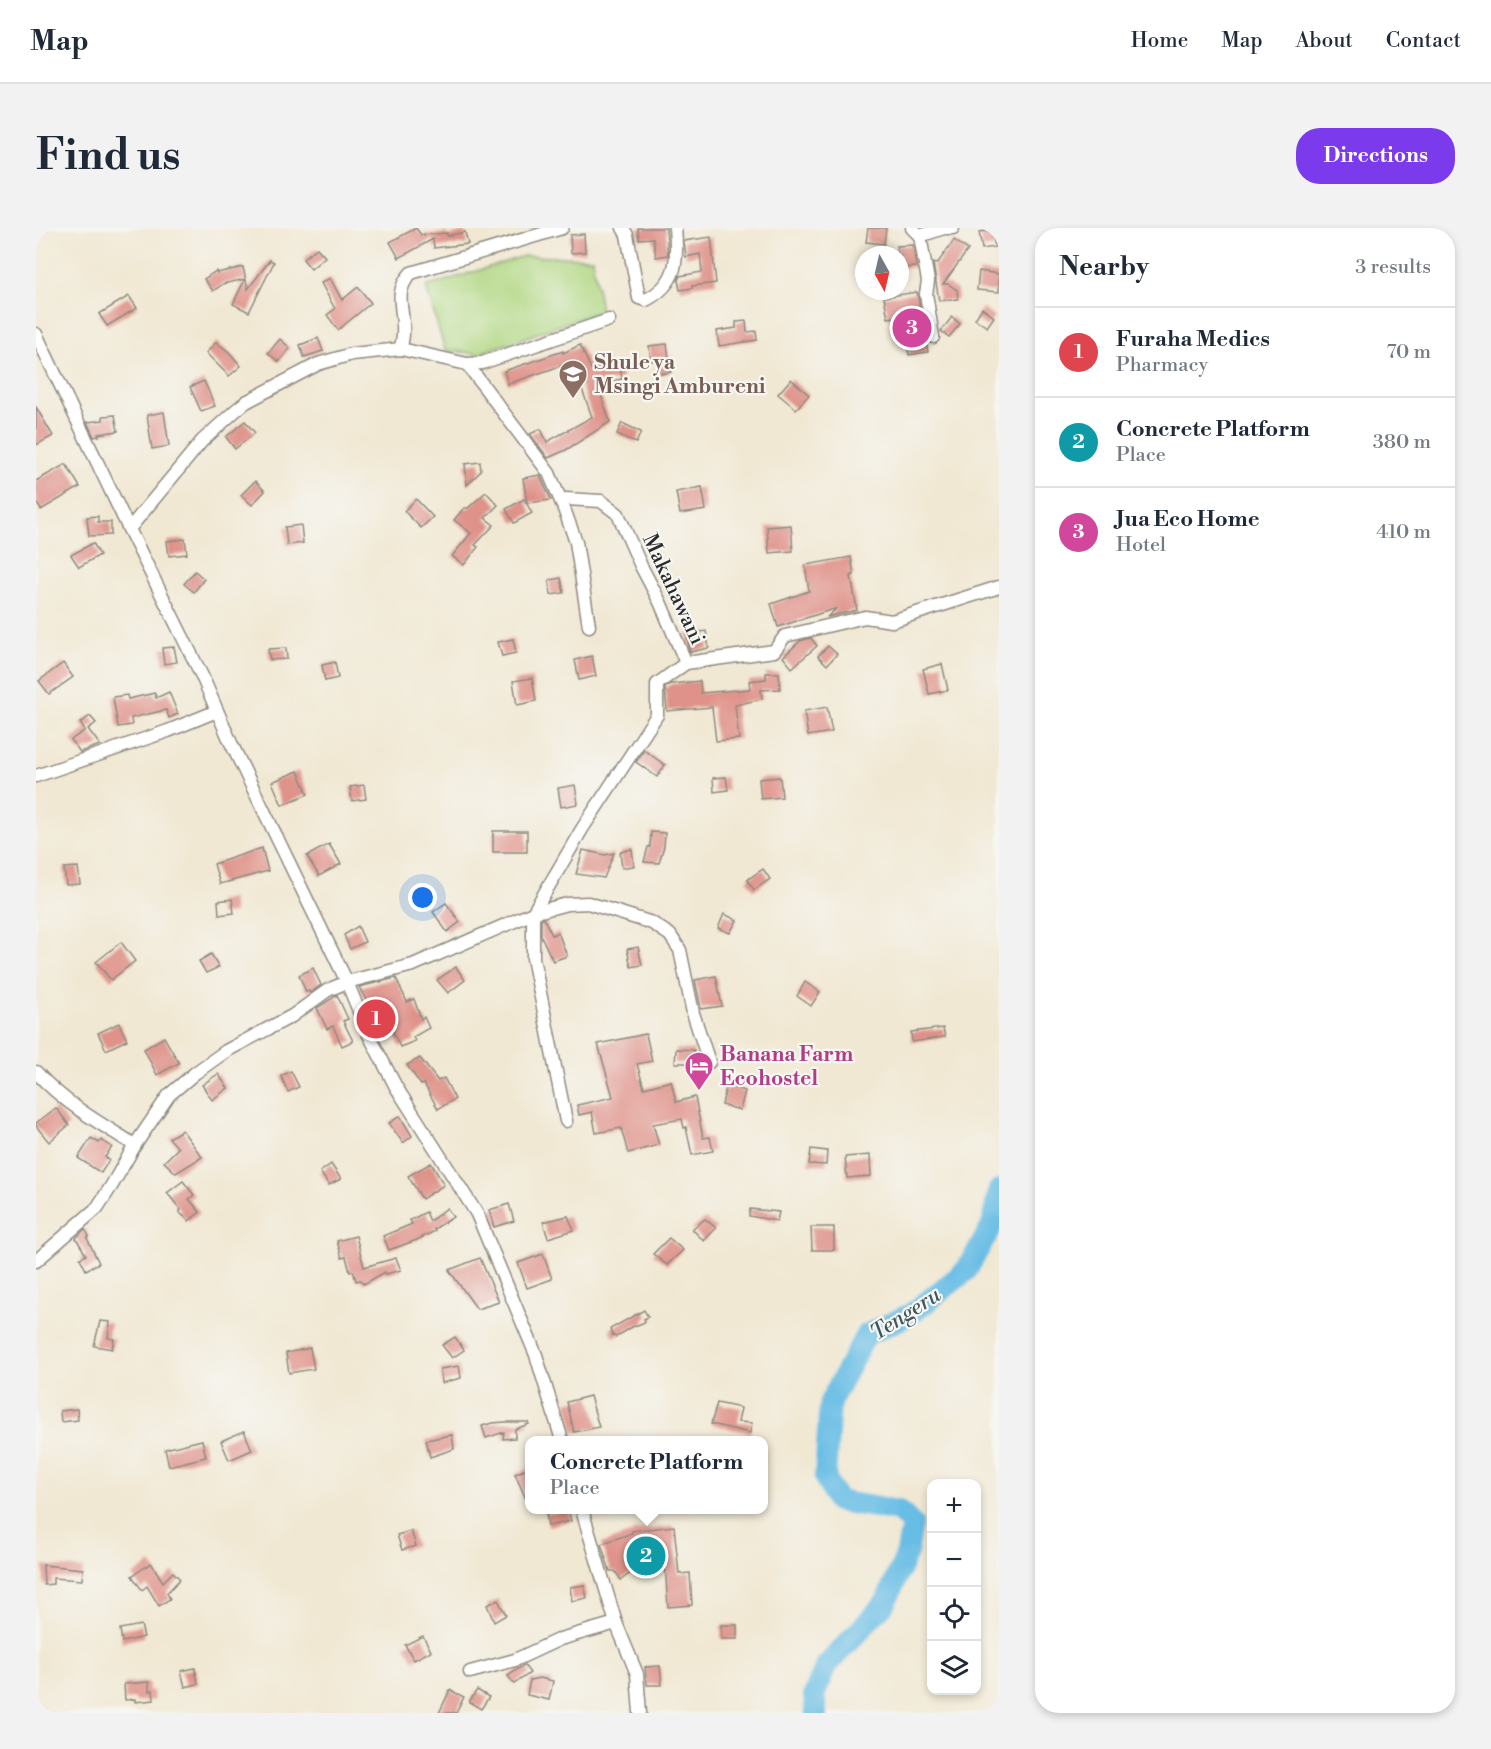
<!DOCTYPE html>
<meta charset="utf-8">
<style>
:root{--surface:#fff;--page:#f2f2f3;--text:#1f2937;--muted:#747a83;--line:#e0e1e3;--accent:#7c3aed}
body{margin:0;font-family:"Libre Bodoni",serif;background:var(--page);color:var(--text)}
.controls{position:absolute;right:18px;bottom:18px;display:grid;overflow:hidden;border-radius:12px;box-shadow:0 3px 9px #0003}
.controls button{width:54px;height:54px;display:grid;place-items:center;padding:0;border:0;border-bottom:2px solid var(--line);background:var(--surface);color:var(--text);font:30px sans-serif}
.compass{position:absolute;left:819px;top:18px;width:54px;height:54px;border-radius:50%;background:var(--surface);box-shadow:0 3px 9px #0003;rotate:172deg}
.you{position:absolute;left:387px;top:670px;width:21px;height:21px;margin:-15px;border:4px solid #fff;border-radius:50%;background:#1a73e8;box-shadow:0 0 0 9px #1a73e833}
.badge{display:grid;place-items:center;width:39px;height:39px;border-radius:50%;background:var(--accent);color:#fff;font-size:20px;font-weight:700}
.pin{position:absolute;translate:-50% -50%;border:3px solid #fff;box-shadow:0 2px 6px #0006}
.popup{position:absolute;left:489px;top:1208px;width:243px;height:78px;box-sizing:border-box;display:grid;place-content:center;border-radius:12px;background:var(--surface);filter:drop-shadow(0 2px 4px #0005);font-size:20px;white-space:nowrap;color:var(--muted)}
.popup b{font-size:22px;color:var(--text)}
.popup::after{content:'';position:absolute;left:50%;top:100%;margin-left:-12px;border:12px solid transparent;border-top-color:var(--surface)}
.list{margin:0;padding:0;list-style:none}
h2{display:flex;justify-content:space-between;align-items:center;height:78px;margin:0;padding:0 24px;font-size:26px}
h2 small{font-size:20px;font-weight:400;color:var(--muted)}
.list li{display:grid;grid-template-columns:39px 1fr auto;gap:18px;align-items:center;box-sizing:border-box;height:90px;padding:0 24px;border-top:2px solid var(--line)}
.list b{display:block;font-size:22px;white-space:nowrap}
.list p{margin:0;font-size:20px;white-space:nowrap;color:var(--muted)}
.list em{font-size:20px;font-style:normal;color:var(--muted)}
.icon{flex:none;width:33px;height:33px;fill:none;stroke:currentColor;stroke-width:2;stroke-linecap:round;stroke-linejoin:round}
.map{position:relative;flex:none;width:963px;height:1485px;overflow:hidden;border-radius:24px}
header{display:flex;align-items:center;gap:36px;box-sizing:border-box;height:84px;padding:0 30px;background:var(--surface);border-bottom:2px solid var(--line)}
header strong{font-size:28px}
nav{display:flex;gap:33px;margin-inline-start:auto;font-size:21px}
.intro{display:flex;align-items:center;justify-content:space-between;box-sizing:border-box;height:144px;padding:0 36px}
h1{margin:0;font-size:42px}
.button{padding:15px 27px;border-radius:24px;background:var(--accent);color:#fff;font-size:21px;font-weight:700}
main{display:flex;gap:36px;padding:0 36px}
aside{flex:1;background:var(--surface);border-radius:24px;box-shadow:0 3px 9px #0003}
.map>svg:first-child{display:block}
.green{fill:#b0d781;stroke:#6e8156;stroke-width:1.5}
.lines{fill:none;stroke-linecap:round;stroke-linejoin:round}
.river{stroke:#68bde5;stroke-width:22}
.building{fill:#df9289}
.minor-casing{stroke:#8e8a7f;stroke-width:15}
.minor{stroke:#fff;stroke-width:12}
.labels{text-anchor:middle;stroke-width:4.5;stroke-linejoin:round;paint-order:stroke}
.education-label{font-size:21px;font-weight:bold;fill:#785e54;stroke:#f6f6f2;text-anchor:start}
.street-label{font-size:21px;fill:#2b2b2b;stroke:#f6f6f2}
.hotel-label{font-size:21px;font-weight:bold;fill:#b23c85;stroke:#f6f6f2;text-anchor:start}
.water-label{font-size:22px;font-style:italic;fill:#3d5763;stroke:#f6f6f2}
</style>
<header>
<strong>Map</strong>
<nav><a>Home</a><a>Map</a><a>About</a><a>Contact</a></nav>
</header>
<div class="intro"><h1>Find us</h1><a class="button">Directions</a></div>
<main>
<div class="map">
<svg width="963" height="1485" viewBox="0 0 963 1485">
<rect width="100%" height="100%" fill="#f6f6f2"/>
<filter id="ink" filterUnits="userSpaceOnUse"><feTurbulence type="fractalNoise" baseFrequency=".0167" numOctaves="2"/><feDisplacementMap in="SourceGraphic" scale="12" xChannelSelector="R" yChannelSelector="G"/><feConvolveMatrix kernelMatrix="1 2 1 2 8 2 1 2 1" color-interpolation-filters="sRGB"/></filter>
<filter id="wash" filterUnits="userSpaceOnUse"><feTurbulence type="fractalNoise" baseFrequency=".008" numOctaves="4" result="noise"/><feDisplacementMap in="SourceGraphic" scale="24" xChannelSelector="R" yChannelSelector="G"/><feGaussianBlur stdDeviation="1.35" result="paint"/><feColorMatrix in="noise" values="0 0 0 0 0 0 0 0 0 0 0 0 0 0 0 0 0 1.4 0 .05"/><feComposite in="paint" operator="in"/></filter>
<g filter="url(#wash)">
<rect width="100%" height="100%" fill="#f1e8d3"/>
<!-- green -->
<polygon class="green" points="488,28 556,30 565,83 442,126 409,122 390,59"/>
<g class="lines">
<!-- river -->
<polyline class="river" points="780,1485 778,1467 790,1438 850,1374 871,1325 876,1296 863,1283 801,1273 789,1249 794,1174 830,1107 875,1086 930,1043 956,998 963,962"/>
</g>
<g id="blocks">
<!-- building -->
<g class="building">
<polygon points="380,0 385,7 411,5 411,8 429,4 432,16 398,20 397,11 363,30 354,14"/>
<polygon points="602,0 630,0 632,27 620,29 617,10 603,11"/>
<polygon points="832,0 850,0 848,16 830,14"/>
<polygon points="956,2 959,19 946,21 943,4"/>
<polygon points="548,6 549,24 535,25 534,7"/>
<polygon points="675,9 680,55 656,58 656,60 644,62 642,52 644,48 666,44 664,26 650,29 648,13"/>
<polygon points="918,12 932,22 907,56 912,56 921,62 922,71 903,73 897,35 901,36"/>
<polygon points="877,17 880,39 864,40 864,27 862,27 861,18"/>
<polygon points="281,20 289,29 275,41 267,31"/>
<polygon points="234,32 238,34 213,84 197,76 209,51 187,56 177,63 168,51 180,43 181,45 207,39 212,61"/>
<polygon points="943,43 963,46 963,64 941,62"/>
<polygon points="294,50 306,72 322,59 335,75 302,102 291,87 299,81 285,55"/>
<polygon points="881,64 892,124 873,127 869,106 863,107 860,89 852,90 848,69"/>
<polygon points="93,68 101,80 71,98 63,86"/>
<polygon points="946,80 958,89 951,99 939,91"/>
<polygon points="916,89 924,96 913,109 905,103"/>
<polygon points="710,93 711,104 720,103 721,112 683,118 681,103 700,100 700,94"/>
<polygon points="282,110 287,123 268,129 264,117"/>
<polygon points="244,111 254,120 243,134 232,125"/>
<polygon points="180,114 193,124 205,138 193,148 170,125"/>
<polygon points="631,116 635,144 625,146 623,131 615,133 613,118"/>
<polygon points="544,117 555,141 584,136 586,151 561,155 574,194 530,222 512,230 494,206 505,201 511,214 556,189 542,150 541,151 533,135 472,156 468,143 527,123 527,125"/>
<polygon points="755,151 773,167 760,181 742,166"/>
<polygon points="168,153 179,178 165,183 154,159"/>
<polygon points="0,179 17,208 0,217"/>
<polygon points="128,184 133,218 116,221 111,187"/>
<polygon points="79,187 82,203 62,206 63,208 58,209 51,194 67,192 67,188"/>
<polygon points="209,193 219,205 199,221 190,209"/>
<polygon points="586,195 605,204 600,215 581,206"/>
<polygon points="444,234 445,243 431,257 429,236"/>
<polygon points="30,236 44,259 5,282 0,274 0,253"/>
<polygon points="504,247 515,272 491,275 487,250"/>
<polygon points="219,253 229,263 216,277 205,267"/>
<polygon points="666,259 670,282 644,286 640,264"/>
<polygon points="450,264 462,277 449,290 458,297 439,317 442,319 428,337 416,328 435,305 418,292 428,280 432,280"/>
<polygon points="380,271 397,289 385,300 368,283"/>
<polygon points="488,271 496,285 478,295 470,281"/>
<polygon points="62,288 62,294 75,294 75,307 53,308 51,289"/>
<polygon points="265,297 267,315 251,317 249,299"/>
<polygon points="755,297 757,323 733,325 731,299"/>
<polygon points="149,311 151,326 133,328 131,313"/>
<polygon points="57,315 64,327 43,339 35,327"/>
<polygon points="815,329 818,347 815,348 821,382 791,389 801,380 742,399 735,376 773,363 769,337"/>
<polygon points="159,343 168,351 158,364 148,356"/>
<polygon points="525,350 528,365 515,367 513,352"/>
<polygon points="670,403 673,420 654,424 651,406"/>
<polygon points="775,410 781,418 756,440 747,429 764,413"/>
<polygon points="477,411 480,425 466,428 462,414"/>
<polygon points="792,418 801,426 791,437 782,428"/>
<polygon points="138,419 141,434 128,436 126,420"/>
<polygon points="250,420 251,431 234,432 232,421"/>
<polygon points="556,428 560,448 543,452 539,432"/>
<polygon points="299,434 302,450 289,453 286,437"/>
<polygon points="27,435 37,449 13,466 3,453"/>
<polygon points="906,436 912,462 893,466 887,441"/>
<polygon points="730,445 743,445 744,461 725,462 726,471 699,477 703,511 680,513 676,479 631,483 629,460 635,456 664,453 665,465 714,461 713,453 730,451"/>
<polygon points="496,450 500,473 481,477 477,453"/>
<polygon points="133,464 142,486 133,490 130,482 95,490 96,497 82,499 77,469 91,467 92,471 119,465 120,470"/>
<polygon points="791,479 796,504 772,508 768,483"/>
<polygon points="54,488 60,495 52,501 64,517 44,524 35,512 49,502 44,495"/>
<polygon points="608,522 629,537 621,549 600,534"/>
<polygon points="262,543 272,566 246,577 236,554"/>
<polygon points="690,549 692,562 678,564 677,550"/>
<polygon points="744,549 746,569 725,571 723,551"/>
<polygon points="328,557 330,571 316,573 314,559"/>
<polygon points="539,557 542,576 525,579 522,560"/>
<rect x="457" y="603" width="34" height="21"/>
<polygon points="615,604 629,605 628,618 623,635 608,634 612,619 614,619"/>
<polygon points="293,616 305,636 283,648 271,628"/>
<polygon points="226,620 232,643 184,656 178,636"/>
<polygon points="596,621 598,638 586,640 584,624"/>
<polygon points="547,622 569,627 578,625 568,650 540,646"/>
<polygon points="42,639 44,656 30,657 28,640"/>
<polygon points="727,641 734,651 718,662 711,652"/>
<polygon points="196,671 198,685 183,687 182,673"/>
<polygon points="410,675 424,694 411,704 397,684"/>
<polygon points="688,686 701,692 694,705 682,700"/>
<polygon points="505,691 508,691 516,707 522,704 531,728 517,733 505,708"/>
<polygon points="322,698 329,714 314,721 308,707"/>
<polygon points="85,714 99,733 75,752 60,734"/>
<polygon points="602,719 606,737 595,739 591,721"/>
<polygon points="175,726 183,739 170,745 163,733"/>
<polygon points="420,739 429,752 412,765 401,752"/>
<polygon points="277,740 285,757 274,765 273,763 270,764 263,747"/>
<polygon points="680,748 686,778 665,781 659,752"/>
<polygon points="360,750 371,774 378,771 385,791 388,789 393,800 377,809 379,813 364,819 353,795 339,800 333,785 337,784 323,759"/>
<polygon points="769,754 784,764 775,778 761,768"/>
<polygon points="301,767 312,791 307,793 317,813 306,818 297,798 291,801 281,780"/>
<polygon points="83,795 91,812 70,822 62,805"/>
<polygon points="907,800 909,809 876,814 875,804"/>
<polygon points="610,806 616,833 601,836 608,860 635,853 640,874 659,869 667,910 674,909 677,923 656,927 650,899 648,900 646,891 617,896 623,917 592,925 585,900 560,905 556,884 543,887 541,877 577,869 562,816"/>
<polygon points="128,809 143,835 121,847 108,821"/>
<polygon points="640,821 658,822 657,835 639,835"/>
<polygon points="384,830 402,853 408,850 419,871 402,881 388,856 385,857 371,837"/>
<polygon points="255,843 263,859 252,864 245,848"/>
<polygon points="182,846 192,860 176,872 166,857"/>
<polygon points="690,858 709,863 704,882 686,877"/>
<polygon points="20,880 33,897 13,914 0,898 0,895"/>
<polygon points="364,888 376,908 367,915 353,895"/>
<polygon points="146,902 166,929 140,945 128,934 142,920 133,910"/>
<polygon points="55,910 63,915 65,912 76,919 69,929 73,932 65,945 42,930"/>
<polygon points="775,921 791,923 790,937 773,936"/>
<polygon points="834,927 835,948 811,950 809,929"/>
<polygon points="395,935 408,957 386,971 372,948"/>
<polygon points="295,936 305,951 293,957 284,944"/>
<polygon points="147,953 158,967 153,971 164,984 153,993 143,984 145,982 131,965"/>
<polygon points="473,976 478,993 458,999 453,982"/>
<polygon points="411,980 417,989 398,1001 399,1003 381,1012 353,1022 347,1008 376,996 374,992 390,984 394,993"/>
<polygon points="714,981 743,984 741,993 713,988"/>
<polygon points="532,988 538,1002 512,1010 507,994"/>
<polygon points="669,991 680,1000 668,1013 656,1001"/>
<polygon points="775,999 798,999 798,1022 776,1022"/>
<polygon points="49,1001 53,1008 51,1010 63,1035 50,1042 44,1030 50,1027 40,1010"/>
<polygon points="320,1008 328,1039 360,1030 365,1042 350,1046 349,1044 328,1056 325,1052 320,1053 317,1043 314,1044 310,1029 306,1030 301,1013"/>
<polygon points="633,1010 647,1022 631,1037 617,1026"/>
<polygon points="507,1026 516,1051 491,1060 482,1035"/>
<polygon points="444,1030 463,1074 441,1081 413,1042"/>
<polygon points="608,1082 612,1089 608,1091 609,1094 596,1099 580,1109 576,1107 574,1101"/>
<polygon points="64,1093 74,1094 72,1110 78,1111 76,1121 58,1118"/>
<polygon points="419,1109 428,1122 416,1130 406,1117"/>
<polygon points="274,1120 278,1141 253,1145 250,1125"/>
<polygon points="423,1138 425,1150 406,1155 404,1141"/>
<polygon points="554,1168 563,1199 538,1204 531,1174"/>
<polygon points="681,1175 705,1180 702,1194 716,1195 714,1205 675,1196"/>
<polygon points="41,1181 42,1192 25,1194 24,1183"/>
<polygon points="469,1194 492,1194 493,1196 479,1201 479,1210 467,1211 468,1204 450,1210 446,1198 456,1195"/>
<polygon points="208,1203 216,1222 193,1232 185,1213"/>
<polygon points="416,1207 418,1221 394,1229 390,1212"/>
<polygon points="166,1212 170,1229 133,1238 129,1221"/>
<polygon points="493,1240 493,1278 479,1246"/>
<polygon points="520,1281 532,1281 535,1293 512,1298 510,1286 521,1285"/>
<polygon points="638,1298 643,1346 654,1345 656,1377 632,1379 629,1336 603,1339 585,1352 579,1343 574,1343 565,1316 596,1305 596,1303"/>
<polygon points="375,1303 380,1318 366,1322 361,1307"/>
<polygon points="115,1335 127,1354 137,1344 144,1351 131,1365 134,1371 123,1378 111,1358 106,1362 96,1348"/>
<polygon points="7,1337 47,1341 46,1352 17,1350 17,1356 8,1357"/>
<polygon points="548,1357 551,1370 536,1373 534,1359"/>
<polygon points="462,1372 470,1387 458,1394 451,1377"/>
<polygon points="105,1397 108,1409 86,1414 84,1401"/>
<rect x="685" y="1397" width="16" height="14"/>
<polygon points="387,1408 395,1423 378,1432 369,1417"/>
<polygon points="488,1437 494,1445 478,1456 472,1448"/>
<polygon points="624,1438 626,1457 611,1457 609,1439"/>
<polygon points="159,1440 162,1456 149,1459 145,1443"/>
<polygon points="504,1450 517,1453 513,1472 491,1467 494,1452"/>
<polygon points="113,1454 113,1463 117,1462 118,1472 99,1474 99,1471 89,1472 88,1456"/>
<polygon points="414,1462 428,1469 420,1485 403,1485"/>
<polygon points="441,1462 453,1469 445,1481 433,1474"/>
</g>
</g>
</g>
<g filter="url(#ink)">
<use href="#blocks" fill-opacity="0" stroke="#8e8a7f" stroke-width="1.5"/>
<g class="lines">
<!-- minor casing -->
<g class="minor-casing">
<g id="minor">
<path d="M587,0L591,7L603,70L610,72C642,55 642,32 639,0"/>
<polyline points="876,0 884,8 892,53 890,66 897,109"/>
<polyline points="884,8 908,0 917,0"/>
<polyline points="0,106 93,301 166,448 195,515 311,754 332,805 360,859 441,986 500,1127 526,1212"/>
<path d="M365,121C365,116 367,111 367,106C369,81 356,66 375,45L526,0"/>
<polyline points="431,136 513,245 527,278 540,314 553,398"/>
<polyline points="530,271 565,273 582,286 605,338 624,374 650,435 738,423 749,408 829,389 856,393 963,359"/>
<polyline points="93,301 166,213 199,183 210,174 282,136 316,126 365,121 431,136 446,135 573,92"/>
<polyline points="0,548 132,503 181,483"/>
<path d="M0,844C28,875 63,895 99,917"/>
<polyline points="530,893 497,730 497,685 546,601 621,487 621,456 650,435"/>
<polyline points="0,1033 61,980 76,957 99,917 133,867 159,845 190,823 256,788 292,762 311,754 377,737 497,685 531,676 552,675 616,695 634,707 644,722 657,785 673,834"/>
<polyline points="546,1282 580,1395 601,1446 604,1485"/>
<polyline points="434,1444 479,1432 524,1411 580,1395"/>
</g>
</g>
<!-- minor -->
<use href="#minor" class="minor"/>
</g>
</g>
<!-- icons -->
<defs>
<g id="school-pin" transform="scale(1.5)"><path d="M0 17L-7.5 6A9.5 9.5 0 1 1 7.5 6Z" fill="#8d6e63" stroke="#f6f6f2"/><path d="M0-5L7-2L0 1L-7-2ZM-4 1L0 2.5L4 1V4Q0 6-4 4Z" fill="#fff"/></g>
<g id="hotel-pin" transform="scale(1.5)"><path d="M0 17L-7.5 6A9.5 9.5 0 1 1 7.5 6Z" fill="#d1479c" stroke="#f6f6f2"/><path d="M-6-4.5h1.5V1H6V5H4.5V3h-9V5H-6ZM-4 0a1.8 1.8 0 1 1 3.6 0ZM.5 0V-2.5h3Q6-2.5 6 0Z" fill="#fff"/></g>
</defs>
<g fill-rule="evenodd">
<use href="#school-pin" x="537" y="146"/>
<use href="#hotel-pin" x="663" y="838"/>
</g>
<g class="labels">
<!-- education labels -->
<g class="education-label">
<text x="558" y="141">Shule ya<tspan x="558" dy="24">Msingi Ambureni</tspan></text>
</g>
<!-- street labels -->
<g class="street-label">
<text transform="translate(638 361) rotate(65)" y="7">Makahawani</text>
</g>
<!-- hotel labels -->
<g class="hotel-label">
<text x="684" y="833">Banana Farm<tspan x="684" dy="24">Ecohostel</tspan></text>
</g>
<!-- water labels -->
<g class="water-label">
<text transform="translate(869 1085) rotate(-33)" y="8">Tengeru</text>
</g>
</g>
</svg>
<div class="controls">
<button>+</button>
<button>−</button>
<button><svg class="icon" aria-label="locate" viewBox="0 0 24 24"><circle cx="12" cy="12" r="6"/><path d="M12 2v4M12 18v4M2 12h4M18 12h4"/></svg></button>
<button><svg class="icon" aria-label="layers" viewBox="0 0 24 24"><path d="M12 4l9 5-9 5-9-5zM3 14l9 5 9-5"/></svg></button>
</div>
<svg class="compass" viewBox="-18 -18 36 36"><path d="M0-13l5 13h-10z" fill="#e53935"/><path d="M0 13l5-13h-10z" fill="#747a83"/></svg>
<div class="you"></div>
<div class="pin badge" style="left:340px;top:791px;background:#e0444e">1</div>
<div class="pin badge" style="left:610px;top:1328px;background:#0f9aa8">2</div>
<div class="popup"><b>Concrete Platform</b>Place</div>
<div class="pin badge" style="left:876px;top:100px;background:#d1479c">3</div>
</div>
<aside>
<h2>Nearby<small>3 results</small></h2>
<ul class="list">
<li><span class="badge" style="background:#e0444e">1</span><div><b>Furaha Medics</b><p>Pharmacy</p></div><em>70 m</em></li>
<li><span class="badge" style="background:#0f9aa8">2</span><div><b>Concrete Platform</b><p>Place</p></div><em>380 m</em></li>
<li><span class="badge" style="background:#d1479c">3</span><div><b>Jua Eco Home</b><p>Hotel</p></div><em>410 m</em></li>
</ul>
</aside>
</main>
